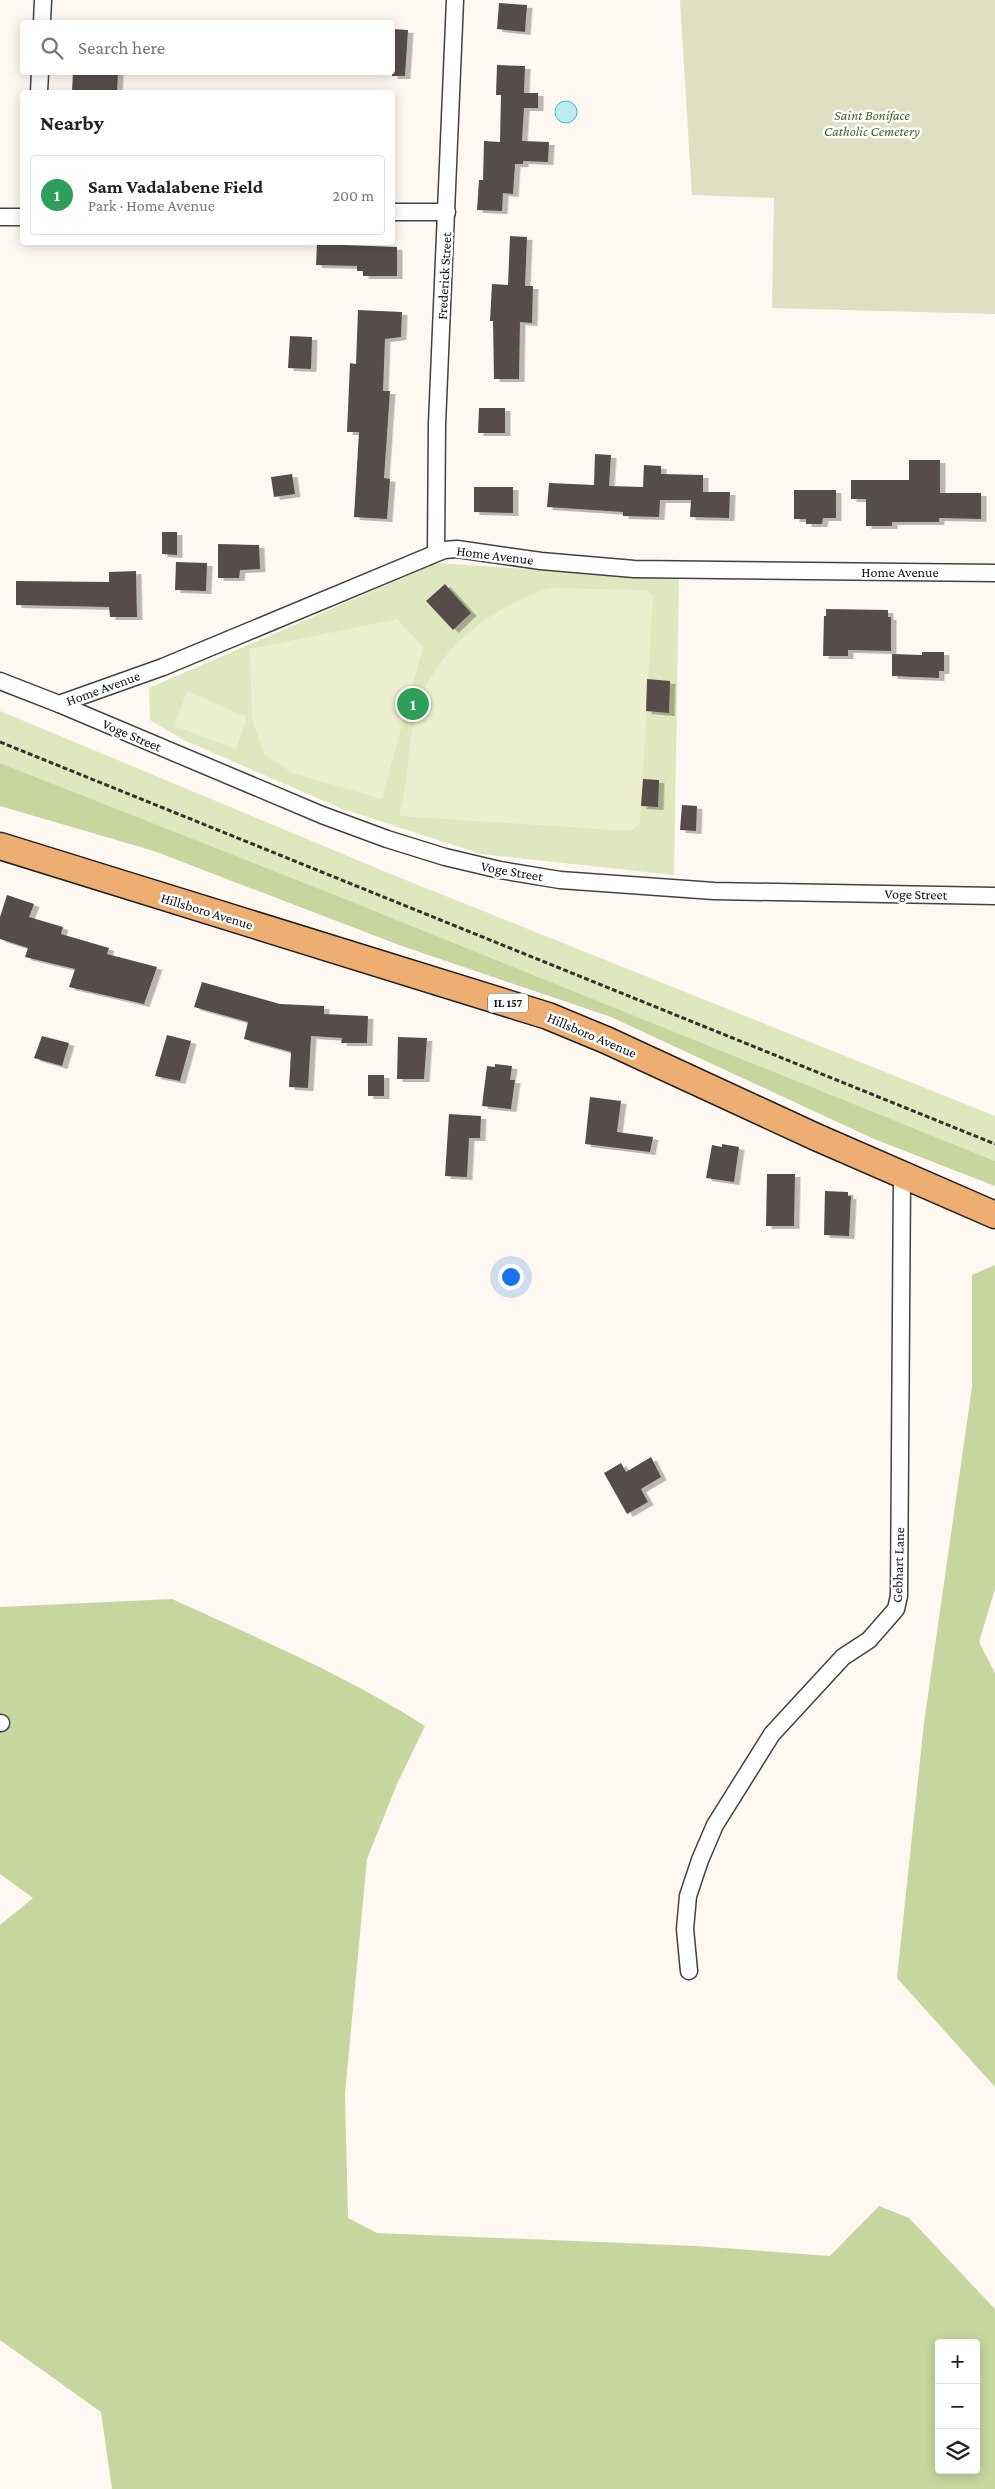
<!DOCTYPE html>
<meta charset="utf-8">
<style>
:root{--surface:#fff;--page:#f6f6f6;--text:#222;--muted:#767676;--line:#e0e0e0;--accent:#1a73e8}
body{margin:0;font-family:"Crimson Pro",serif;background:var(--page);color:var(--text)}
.controls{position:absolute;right:15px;bottom:15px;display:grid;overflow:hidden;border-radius:5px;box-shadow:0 2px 12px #0003}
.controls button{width:45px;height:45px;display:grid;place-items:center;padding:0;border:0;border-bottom:1px solid var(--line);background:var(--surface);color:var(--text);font:25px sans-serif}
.you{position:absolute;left:510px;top:1276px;width:18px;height:18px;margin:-12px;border:4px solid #fff;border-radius:50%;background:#1a73e8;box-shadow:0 0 0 8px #1a73e833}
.badge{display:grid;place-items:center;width:32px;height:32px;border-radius:50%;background:var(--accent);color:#fff;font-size:16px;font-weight:700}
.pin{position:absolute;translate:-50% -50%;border:2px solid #fff;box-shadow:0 1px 5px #0006}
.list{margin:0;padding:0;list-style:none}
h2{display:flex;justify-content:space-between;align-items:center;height:65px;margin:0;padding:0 20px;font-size:21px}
h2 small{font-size:16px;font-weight:400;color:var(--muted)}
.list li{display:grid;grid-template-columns:32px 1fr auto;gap:15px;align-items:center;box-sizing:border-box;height:80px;margin:0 10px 10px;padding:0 10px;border:1px solid var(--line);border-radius:5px}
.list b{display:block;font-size:19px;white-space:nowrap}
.list p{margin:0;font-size:16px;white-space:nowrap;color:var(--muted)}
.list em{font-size:16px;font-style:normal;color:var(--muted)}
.icon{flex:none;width:28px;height:28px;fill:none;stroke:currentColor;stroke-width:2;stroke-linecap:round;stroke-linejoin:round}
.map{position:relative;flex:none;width:995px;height:2489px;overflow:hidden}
.search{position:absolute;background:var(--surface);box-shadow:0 2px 12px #0003;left:20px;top:20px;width:375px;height:55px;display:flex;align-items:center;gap:12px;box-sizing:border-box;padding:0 18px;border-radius:5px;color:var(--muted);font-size:19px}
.panel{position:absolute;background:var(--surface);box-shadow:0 2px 12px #0003;left:20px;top:90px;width:375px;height:155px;border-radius:5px}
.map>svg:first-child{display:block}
.green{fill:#dee7bd}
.forest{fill:#c7d69e;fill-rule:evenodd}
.cemetery{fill:#dedfc3}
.pitch{fill:#ecefce}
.water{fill:#baecf2;stroke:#46b4c4}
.building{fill:#574d4c;filter:url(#shadow)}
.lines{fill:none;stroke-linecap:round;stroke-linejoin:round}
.street-casing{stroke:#424242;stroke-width:19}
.primary-casing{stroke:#202020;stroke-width:29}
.path{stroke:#313131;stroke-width:3;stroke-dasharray:5 2.5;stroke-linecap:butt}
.street{stroke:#fff;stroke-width:16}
.primary{stroke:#efae71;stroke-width:26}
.labels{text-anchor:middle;stroke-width:5;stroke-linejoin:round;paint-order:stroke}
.shield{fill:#fff;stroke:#575757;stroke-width:1}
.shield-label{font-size:12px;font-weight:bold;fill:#0f0f0f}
.park-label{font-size:14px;font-style:italic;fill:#426323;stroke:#fff}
.street-label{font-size:14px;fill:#0f0f0f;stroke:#fff}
</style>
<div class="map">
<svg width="995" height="2489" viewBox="0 0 995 2489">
<defs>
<filter id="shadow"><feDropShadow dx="5.5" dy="3" stdDeviation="0" flood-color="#0004"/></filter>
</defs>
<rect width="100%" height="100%" fill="#fef8f2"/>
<!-- green -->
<g class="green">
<polygon points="437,563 679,579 674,875 481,854 340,808 184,740 150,720 149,688"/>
<polygon points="0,711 393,875 995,1116 995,1161 335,895 0,763"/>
</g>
<!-- forest -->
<g class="forest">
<polygon points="0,763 335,895 995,1161 995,1186 874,1139 611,1017 399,945 154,851 0,806"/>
<polygon points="995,1265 995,1589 979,1642 995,1673 995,2087 897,1978 924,1723 972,1387 972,1275"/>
<path d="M172,1599C257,1638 346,1675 425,1726L397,1784L367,1859L345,2094L348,2218L377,2233L696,2246L830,2256L879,2206L909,2218L995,2309V2489H112L101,2412L0,2340V1925L33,1898L0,1874V1607ZM939,2343H976V2470H939Z"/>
</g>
<!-- cemetery -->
<polygon class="cemetery" points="680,0 995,0 995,314 772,308 774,198 692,195"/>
<!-- pitch -->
<g class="pitch">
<path d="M549,588L646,590L653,596L640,824L630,831L399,816C407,787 408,755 413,725C427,654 485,611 549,588Z"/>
<polygon points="397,619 423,647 382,799 292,773 264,754 252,719 250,649"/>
<polygon points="187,691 247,717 236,749 174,726"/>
</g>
<!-- water -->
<circle class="water" cx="566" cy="112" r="11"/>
<!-- building -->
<g class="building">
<polygon points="499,3 527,5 525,32 497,29"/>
<polygon points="392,29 408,30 405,76 392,76"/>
<polygon points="497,65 525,66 524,93 538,93 538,108 524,108 522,141 549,142 548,162 523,161 523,164 515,164 513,194 503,193 502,211 477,210 479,180 483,180 484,141 500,142 501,95 496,95"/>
<polygon points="73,72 118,72 117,92 72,92"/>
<polygon points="510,236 527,237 525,286 533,286 532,323 520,322 519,379 494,379 493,321 490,321 492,284 508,285"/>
<polygon points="317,244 397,247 397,276 363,276 363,271 357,271 357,266 316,265"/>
<polygon points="358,310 402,312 401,337 385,339 383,391 390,391 384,478 390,479 387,519 354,517 359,432 347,432 350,363 356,364"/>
<polygon points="290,336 312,337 311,369 288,368"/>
<polygon points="479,408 505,408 505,433 478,433"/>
<polygon points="595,454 611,455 609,486 643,487 644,465 661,466 661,474 703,475 703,492 730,492 729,518 690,517 691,500 660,500 659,517 623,516 623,512 547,507 549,483 594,485"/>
<polygon points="909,460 940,460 940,493 981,493 981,519 939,518 939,522 892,522 892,526 866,526 866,499 851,499 851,480 909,480"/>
<polygon points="292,474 295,494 274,497 271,477"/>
<polygon points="474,487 513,487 513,513 474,512"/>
<polygon points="794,490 836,490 836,518 823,518 822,524 806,524 806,519 794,519"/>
<polygon points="162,532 177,532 177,555 162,554"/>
<polygon points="218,544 259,545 260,569 240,570 239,578 218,578"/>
<polygon points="176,562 207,563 206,591 175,590"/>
<polygon points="136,571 137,617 110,617 109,607 16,605 16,581 109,582 109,572"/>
<polygon points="445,584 471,613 453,630 426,601"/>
<polygon points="826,609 888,610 888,617 891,617 891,651 848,650 848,656 823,656 824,616 826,616"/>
<polygon points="922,652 944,652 944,671 939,671 939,678 892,676 892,654 922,655"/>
<polygon points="647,679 670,681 669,713 646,711"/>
<polygon points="643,779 659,780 658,807 641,806"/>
<polygon points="682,805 697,806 696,831 680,830"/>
<polygon points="7,895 34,904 29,917 63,927 61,934 109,948 107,954 157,967 144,1004 69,987 75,969 25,957 28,948 0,939 0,917"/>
<polygon points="202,982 280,1004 324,1006 324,1014 368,1016 367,1043 341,1043 342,1038 311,1036 308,1088 289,1087 291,1052 244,1039 248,1022 194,1007"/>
<polygon points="167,1035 191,1041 180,1081 155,1076"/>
<polygon points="42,1036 69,1043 62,1066 34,1058"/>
<polygon points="398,1037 427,1038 424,1079 397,1079"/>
<polygon points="495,1064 512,1066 510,1080 515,1080 511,1109 482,1106 487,1066 495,1067"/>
<rect x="368" y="1075" width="16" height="21"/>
<polygon points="590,1097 621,1101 617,1132 653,1137 650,1152 585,1144"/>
<polygon points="449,1114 481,1116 480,1138 469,1138 467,1177 445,1176"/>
<polygon points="722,1144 739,1147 734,1182 706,1178 712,1145 722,1147"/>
<polygon points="767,1174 795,1174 794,1226 766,1226"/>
<polygon points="825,1191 848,1192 848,1196 851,1196 849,1236 824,1235"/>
<polygon points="651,1457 661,1477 641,1489 648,1502 627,1514 604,1473 621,1463 626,1472"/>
</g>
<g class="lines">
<!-- street casing -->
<g class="street-casing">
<g id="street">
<polyline points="42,22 43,0"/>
<polyline points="39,92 40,72"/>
<polyline points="392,212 447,212"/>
<polyline points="0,217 22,217"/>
<polyline points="436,552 437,424 455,0"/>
<polyline points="0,681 59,704 163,667 444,550 457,549 541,561 634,569 995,573"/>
<polyline points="59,704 322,815 387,839 445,857 500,870 560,880 714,891 995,896"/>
<polyline points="0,1723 1,1723"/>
<polyline points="689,1971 685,1929 688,1896 700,1860 715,1825 772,1734 843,1657 869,1640 896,1609 899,1596 902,1175"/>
</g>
</g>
<!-- primary casing -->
<g class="primary-casing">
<polyline id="primary" points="0,846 548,1016 606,1040 816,1137 995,1215"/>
</g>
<!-- path -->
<polyline class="path" points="0,742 995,1144"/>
<!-- street -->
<use href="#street" class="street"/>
<!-- primary -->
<use href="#primary" class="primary"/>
</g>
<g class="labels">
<!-- shield labels -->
<rect class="shield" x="488" y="993.5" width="40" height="19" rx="4"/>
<g class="shield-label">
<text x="508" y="1007">IL 157</text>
</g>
<!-- park labels -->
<g class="park-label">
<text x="872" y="120">Saint Boniface<tspan x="872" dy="16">Catholic Cemetery</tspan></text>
</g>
<!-- street labels -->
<g class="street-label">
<text transform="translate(444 276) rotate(-87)" y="5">Frederick Street</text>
<text transform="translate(495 555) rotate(7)" y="5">Home Avenue</text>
<text x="900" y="577">Home Avenue</text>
<text transform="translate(103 688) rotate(-20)" y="5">Home Avenue</text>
<text transform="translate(132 735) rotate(23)" y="5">Voge Street</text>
<text transform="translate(512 871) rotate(10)" y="5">Voge Street</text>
<text transform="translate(916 894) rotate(1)" y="5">Voge Street</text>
<text transform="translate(207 911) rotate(17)" y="5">Hillsboro Avenue</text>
<text transform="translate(592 1035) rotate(23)" y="5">Hillsboro Avenue</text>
<text transform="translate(898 1565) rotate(-88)" y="5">Gebhart Lane</text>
</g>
</g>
</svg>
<div class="controls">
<button>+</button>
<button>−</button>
<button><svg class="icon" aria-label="layers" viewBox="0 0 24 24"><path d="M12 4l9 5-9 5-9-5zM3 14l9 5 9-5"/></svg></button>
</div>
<div class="you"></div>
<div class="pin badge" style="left:413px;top:704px;background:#2e9e5b">1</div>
<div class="search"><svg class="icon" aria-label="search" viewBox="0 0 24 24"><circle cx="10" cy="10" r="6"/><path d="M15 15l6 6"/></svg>Search here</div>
<section class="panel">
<h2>Nearby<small></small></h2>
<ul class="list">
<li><span class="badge" style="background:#2e9e5b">1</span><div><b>Sam Vadalabene Field</b><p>Park · Home Avenue</p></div><em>200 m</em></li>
</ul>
</section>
</div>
